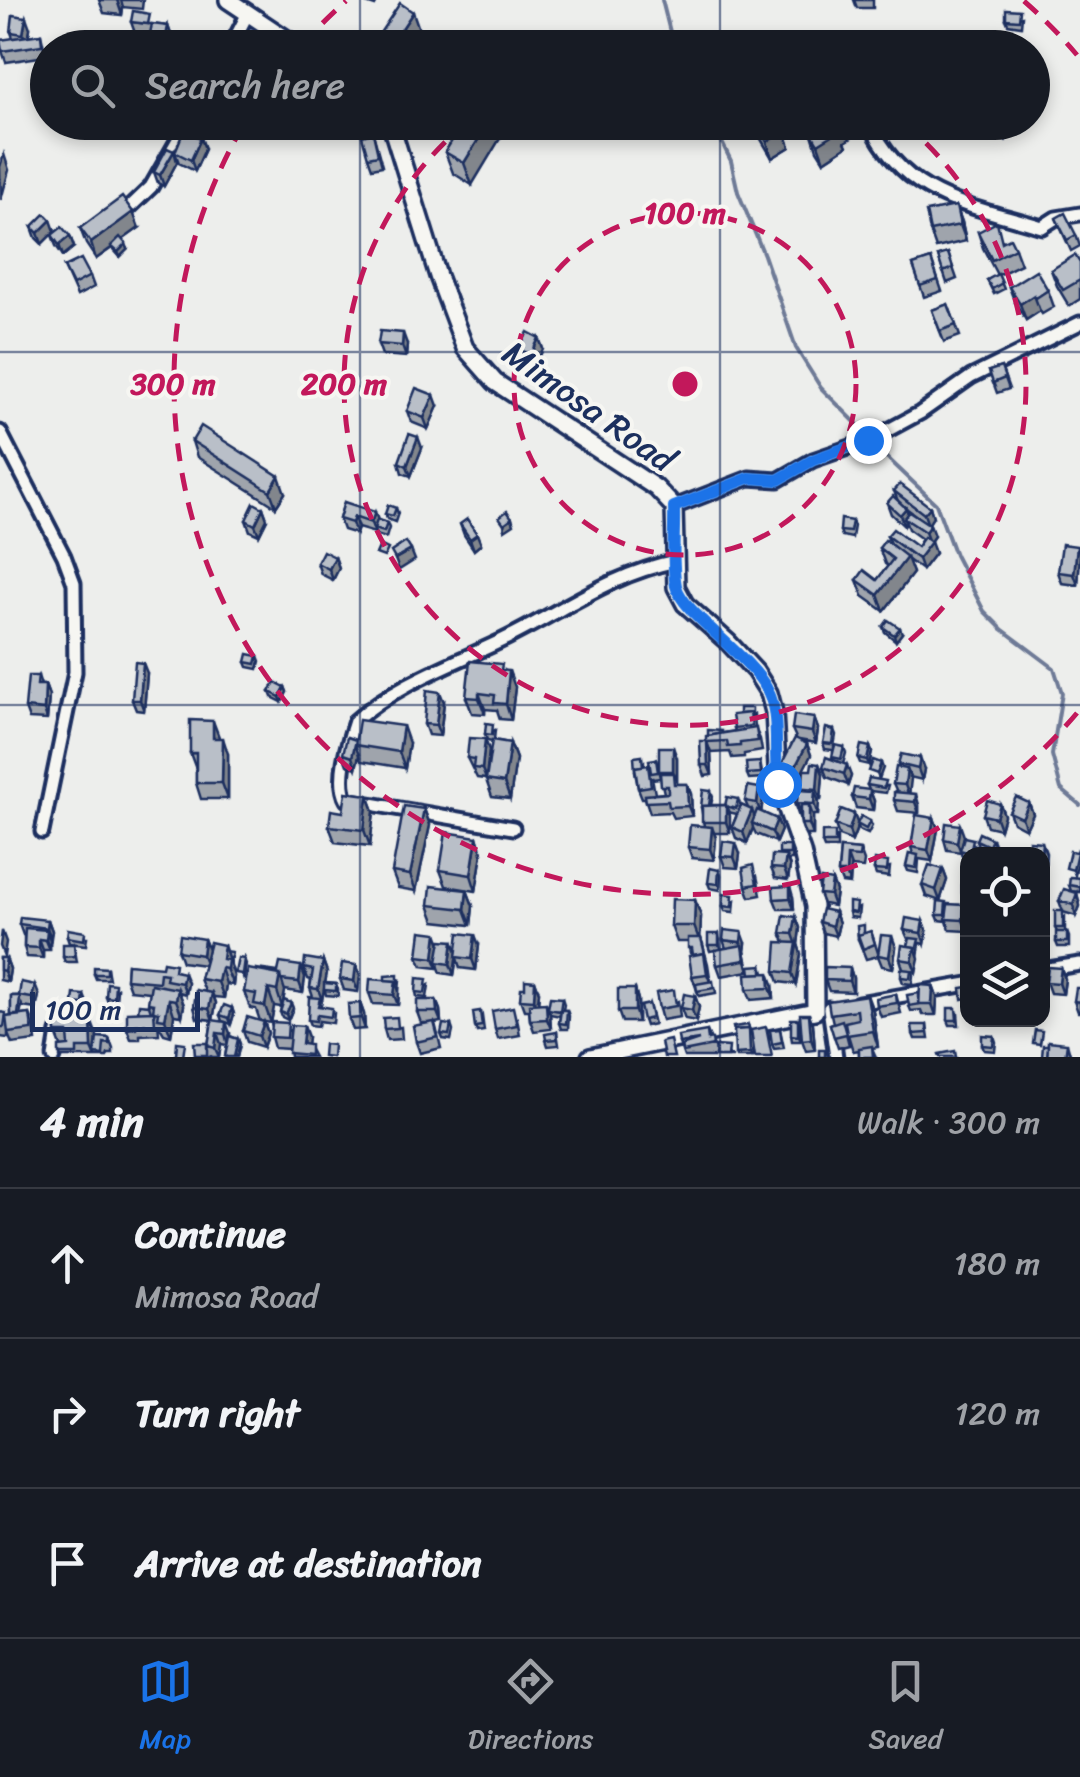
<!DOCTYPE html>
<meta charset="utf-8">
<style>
:root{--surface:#171b24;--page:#20242c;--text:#f1f3f6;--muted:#9ea1a6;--line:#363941;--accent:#1a73e8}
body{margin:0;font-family:Sriracha,sans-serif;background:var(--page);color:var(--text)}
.controls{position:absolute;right:30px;bottom:30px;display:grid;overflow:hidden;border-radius:20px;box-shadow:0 5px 15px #0003}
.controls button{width:90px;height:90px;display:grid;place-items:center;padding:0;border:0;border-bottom:2px solid var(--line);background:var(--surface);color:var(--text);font:50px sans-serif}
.scale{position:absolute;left:30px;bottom:25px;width:170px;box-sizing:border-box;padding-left:10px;border:5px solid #1b2f5e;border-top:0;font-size:28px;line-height:35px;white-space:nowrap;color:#1b2f5e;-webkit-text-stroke:8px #f6f6f2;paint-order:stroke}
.stop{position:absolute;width:30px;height:30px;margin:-22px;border:8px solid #1a73e8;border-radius:50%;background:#fff}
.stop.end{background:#1a73e8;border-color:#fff;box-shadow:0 2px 10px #0008}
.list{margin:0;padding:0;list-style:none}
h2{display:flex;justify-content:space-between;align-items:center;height:130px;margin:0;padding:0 40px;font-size:42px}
h2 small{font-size:32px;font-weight:400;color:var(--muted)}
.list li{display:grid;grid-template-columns:65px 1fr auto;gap:30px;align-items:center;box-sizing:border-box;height:150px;padding:0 40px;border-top:2px solid var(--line)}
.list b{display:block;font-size:38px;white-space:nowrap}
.list p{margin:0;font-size:32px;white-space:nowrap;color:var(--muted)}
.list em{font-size:32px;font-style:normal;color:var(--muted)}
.icon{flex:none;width:55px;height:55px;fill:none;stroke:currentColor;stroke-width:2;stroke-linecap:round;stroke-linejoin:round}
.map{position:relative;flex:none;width:1080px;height:1057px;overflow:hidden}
.search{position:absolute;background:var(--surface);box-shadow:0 5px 15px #0003;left:30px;right:30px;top:30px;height:110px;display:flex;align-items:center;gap:25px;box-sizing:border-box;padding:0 35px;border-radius:55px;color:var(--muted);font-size:38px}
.sheet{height:580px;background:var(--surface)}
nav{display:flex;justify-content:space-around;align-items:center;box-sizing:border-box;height:140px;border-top:2px solid var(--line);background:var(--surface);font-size:28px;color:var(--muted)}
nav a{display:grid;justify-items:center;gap:5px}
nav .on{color:var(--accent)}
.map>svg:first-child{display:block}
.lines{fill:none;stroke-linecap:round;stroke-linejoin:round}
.stream{stroke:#6e7a96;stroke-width:4}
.street-casing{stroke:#1b2f5e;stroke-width:19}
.secondary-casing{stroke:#1b2f5e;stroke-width:22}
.street{stroke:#f6f6f2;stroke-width:11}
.secondary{stroke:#f6f6f2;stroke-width:15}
.wall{fill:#9fa4ac;stroke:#1b2f5e;stroke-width:2.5;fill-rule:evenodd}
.shaded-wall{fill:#82868c;stroke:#1b2f5e;stroke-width:2.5}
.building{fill:#b9bfc8;stroke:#1b2f5e;stroke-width:2.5}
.route{stroke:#1a73e8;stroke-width:12}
.grid{fill:none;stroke:#1b2f5e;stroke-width:2.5;stroke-opacity:0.55}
.ring{fill:none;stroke:#c2185b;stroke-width:5;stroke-dasharray:18 12}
.labels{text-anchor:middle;stroke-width:8;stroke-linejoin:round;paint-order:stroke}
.street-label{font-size:35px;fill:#1b2f5e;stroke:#f6f6f2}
.centre{fill:#c2185b;stroke:#f6f6f2;stroke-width:5}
.ring-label{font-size:30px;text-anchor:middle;font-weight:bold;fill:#c2185b;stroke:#f6f6f2;stroke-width:8;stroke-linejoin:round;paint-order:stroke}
</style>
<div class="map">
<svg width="1080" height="1057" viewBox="0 0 1080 1057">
<rect width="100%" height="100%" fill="#edeeec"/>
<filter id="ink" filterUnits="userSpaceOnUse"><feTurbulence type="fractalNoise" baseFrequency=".01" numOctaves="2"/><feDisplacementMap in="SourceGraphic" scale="20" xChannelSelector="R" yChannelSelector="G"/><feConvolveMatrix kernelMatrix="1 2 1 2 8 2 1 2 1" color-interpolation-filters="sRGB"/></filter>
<g filter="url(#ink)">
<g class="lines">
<!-- stream -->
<g class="stream">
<polyline points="662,0 674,48"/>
<polyline points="712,122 731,161 738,192 764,255 796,348 821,388 868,435"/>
<polyline points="876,447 936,504 955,555 984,611 1002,629 1054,668 1062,693 1052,755 1061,789 1080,805"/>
</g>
<!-- street casing -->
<g class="street-casing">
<g id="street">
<polyline points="230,48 248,13"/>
<path d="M869,122C906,200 967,204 1042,227L1056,218L1080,214"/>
<polyline points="127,210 151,187 188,122"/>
<polyline points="0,432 64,556 74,583 75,672 42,832"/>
<polyline points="674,507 749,478 778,480 813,460 868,441 920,413 971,377 1080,323"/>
<path d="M513,828L347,800C336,781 348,742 355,721C398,682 459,662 509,637C567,608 612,574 676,561"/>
<polyline points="1042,970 1080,964"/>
<polyline points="858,1003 968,984"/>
<polyline points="829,1008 836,1057"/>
<polyline points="54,1057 58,1032"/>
</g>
</g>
<!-- secondary casing -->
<g class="secondary-casing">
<g id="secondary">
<polyline points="228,0 300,48"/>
<polyline points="390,122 438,276 465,348 495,382 656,488 674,507 676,587 685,604 728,642 755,671 769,693 774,712 778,784 802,852 814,906 815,1011 590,1057"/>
</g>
</g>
<!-- street -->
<use href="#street" class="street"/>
<!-- secondary -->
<use href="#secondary" class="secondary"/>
</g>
<!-- wall -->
<g class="wall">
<polygon points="99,0 143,0 142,9 123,7 122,15 104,13"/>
<polygon points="365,0 378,0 375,6 366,3"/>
<polygon points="854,0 873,0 873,8 857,8"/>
<polygon points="1022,16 1021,26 1008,24 1006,19"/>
<polygon points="131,22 168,26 172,37 170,48 152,48 149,39 150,35 135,33"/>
<polygon points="30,28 29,36 41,34 46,56 6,62 2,51 13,38 11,32"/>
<polygon points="463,122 472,185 453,173 445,152"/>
<polygon points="751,122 784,122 789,137 787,138 790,147 772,158"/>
<polygon points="810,122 850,139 845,142 847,146 824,161 817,150 812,134 814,132"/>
<polygon points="985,122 1009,122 1012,130 1006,140 987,128"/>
<polygon points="373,133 382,166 372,168 368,157"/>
<polygon points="201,138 205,149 195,171 179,163 175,152"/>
<polygon points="174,151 177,162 164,186 158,183 154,172"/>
<polygon points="956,206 962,222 966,241 936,248 930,231"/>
<polygon points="1056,218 1076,235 1080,246 1071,251"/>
<polygon points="32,227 55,231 42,244 36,238"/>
<polygon points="80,228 139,228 122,240 128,249 120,257 112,248 96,259 86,244"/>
<polygon points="978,232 1004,241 1015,248 1021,264 998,275 1004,289 994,294 987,280 997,275 983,248"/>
<polygon points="52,235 70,236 74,247 63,256 56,246"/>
<polygon points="948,253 957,279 947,283 938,256"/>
<polygon points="931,259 942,291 924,297 913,265"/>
<polygon points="1080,263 1080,299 1069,306 1057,286 1051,270"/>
<polygon points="64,267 90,276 94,287 77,296"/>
<polygon points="1009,287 1048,290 1054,307 1042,314 1040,311 1026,320 1015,303"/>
<polygon points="948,304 960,336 944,342 932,310"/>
<polygon points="539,338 543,349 535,366 523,360 519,349"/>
<polygon points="378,344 407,344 406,357 382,355"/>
<polygon points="1001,367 1009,389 997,393 989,371"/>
<polygon points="438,406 428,429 411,422 407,411"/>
<polygon points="192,441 285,493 276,507 197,457"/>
<polygon points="422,448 411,476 402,473 399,462"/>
<path d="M894,491L930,507L933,517L928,524L934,536L930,542L935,553L922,570L907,559L913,573L884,611L863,596L857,580H877L888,566L885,564L879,548L890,544L887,536L917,547L922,539L908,529L906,523L904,526L891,514L887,503L898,501ZM902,505L918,517L907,513Z"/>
<polygon points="344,502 378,520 387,523 389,528 386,538 376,535 375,533 358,528 356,534 343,530 339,519"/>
<polygon points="263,508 267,519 259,535 250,531 246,520"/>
<polygon points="396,508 398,513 395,522 387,519 385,514"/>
<polygon points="852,521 854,526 852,538 842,536 840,531"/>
<polygon points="460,524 481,544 474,550 464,535"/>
<polygon points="1080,554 1078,585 1062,583 1058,572"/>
<polygon points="335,557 339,568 333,580 321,574 317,563"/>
<polygon points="883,627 902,633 896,641 885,632"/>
<polygon points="258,656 260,661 258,669 248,667 246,662"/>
<polygon points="504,670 515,687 511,720 500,719 497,710 485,709 485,714 472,713 466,697"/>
<polygon points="147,673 144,711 136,710 132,700"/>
<polygon points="38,676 41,685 45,685 49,696 47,720 29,719 25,708"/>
<polygon points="285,687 287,692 282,702 272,697 270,692"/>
<polygon points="444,702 440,736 428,735 424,724"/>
<polygon points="754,714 755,728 760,739 762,751 744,754 744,757 732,758 730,752 711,753 712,775 705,776 701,765 706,741 723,733 735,731 734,728"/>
<polygon points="814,718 818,729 816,743 799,740 807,744 811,755 798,779 803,780 819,764 823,774 821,800 818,800 818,815 813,815 813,835 805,835 801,824 801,814 797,803 798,797 794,787 794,783 784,777 780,767 796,738 792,729"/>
<polygon points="495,730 494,740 510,743 516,759 510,799 492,797 486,780 492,741 487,740 485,734"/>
<polygon points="834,730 836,735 834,747 844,747 846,753 843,764 851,776 848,785 827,777 823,767 833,760 833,750 825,749 823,743"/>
<polygon points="356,740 409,743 405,768 361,761 359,755 356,768 347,765 343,754"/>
<polygon points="870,747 872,752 869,765 860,763 858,758"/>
<polygon points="489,750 486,779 477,778 467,758"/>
<polygon points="190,753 228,754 228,799 201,799 196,783 196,769"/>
<polygon points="677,758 677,784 687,784 691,794 692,816 673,818 670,812 650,813 645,798 642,798 638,788 635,771 644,762 644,766 648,765 656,759 660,778 653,779 652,777 655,794 664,793 659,771"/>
<polygon points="760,762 763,778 749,779 747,774"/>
<polygon points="898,764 924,769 922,780 910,777 909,794 919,805 919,813 898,811 894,800 897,793 893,784 899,767"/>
<polygon points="867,785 888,786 886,793 870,791 874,801 873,810 856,808 852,797 869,790"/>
<polygon points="759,788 763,798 761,812 781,830 776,842 756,834 753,828 747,843 736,838 732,827 737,814 728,812 730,833 714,833 716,838 714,860 692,858 688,847 704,826 701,807 711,791 713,796 711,805 725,805 738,799 740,804 739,810 748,808 745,801"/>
<polygon points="368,795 374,811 370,846 335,842 329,826 343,812"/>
<polygon points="1029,803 1033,814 1026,829 1013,822 1009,812"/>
<polygon points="1000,804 1004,815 1000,829 987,826 983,815"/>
<polygon points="424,809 430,825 416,891 398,888 392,872"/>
<polygon points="934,818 938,829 932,861 919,859 918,873 908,871 906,866 913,854 911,847"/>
<polygon points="870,821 872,826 868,834 859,830 858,826 852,841 839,836 835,825"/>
<polygon points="477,837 482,853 476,891 446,886 440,870"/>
<polygon points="837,837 837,848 824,848 822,843"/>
<polygon points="964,837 975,845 973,854 968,854 968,857 962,856 961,852 947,850 944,839"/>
<polygon points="992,839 994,844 991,851 978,846 976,840"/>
<polygon points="790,846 792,860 787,860 790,867 788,880 775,878 771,868 779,855"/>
<polygon points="840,848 860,850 864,861 863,868 851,867 850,884 842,883 838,873"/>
<polygon points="740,854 738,868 725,867 721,856"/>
<polygon points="890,867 889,877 876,875 874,870"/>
<polygon points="943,869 947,880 940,901 926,896 922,885"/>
<polygon points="719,870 721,875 720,890 710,888 708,883"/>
<polygon points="757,876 761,895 750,897 746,886"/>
<polygon points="1080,878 1080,892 1071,891 1069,885"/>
<polygon points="832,881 836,891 834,906 823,904 819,894"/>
<polygon points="467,890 473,906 471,925 435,921 429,905"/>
<polygon points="1077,893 1080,906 1076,916 1063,912 1059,901"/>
<polygon points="793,897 794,909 778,909 774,899"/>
<polygon points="695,900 701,916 700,938 703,944 710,982 715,987 716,993 699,996 692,976 693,953 690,953 688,942 677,942 671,926"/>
<polygon points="735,900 734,912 725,911 723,906"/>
<polygon points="947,905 964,905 967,931 950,930 947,921 939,920 937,915"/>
<polygon points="859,908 858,918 850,917 849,912"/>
<polygon points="835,912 839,923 836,936 823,933 819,922"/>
<polygon points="796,917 800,928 798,944 801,954 796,984 779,982 775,971 785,942 781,933"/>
<polygon points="1065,917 1065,932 1067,932 1069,937 1069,947 1058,947 1056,942 1057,932 1055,928"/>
<polygon points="48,920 52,931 50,938 50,950 43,950 43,958 27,957 24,947 24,935 23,935 19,924"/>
<polygon points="904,930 927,932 925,944 920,943 916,972 912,971 913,975 912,984 903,983 901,977 903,969 900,959 908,946 909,941"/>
<polygon points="871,931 878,953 896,947 893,968 882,966 878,956 866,959 858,939"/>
<polygon points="719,934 721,949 726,948 723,940 746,943 745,951 749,971 721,976 717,965 715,950 710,951 708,945"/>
<polygon points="67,937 87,937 86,945 69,943"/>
<polygon points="204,939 208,949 232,952 231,958 229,958 234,976 233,985 226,984 224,998 214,997 216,1003 213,1020 197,1018 194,1007 205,991 200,979 204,965 182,962 178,951"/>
<polygon points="453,941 457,951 479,945 476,970 460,968 457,958 454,975 441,973 438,965 438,968 422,966 418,956 440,942"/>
<polygon points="74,944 77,962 65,962 63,957"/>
<polygon points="0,958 6,958 10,969 8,982 0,980"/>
<polygon points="323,961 327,972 325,983 336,984 338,989 338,996 326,995 324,987 322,1000 320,1000 321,1006 334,1013 333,1023 319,1021 318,1026 310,1025 308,1020 313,997 310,988 311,980 308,979 304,968"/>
<polygon points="127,964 178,972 188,983 186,994 179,992 184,1005 182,1016 174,1015 171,1036 164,1034 158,1024 159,1034 140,1035 140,1039 131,1039 127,1029 138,1012 149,1005 150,992 130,990 126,979"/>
<polygon points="356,965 360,975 358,992 344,990 340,979"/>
<polygon points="762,965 764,973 773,984 774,998 751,1000 747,989 751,974"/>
<polygon points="301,966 305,977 303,993 285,990 283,1002 293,1008 288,1020 282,1017 280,1012 281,1007 274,1006 271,1023 260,1021 256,1009 250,1008 244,992 278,972"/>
<polygon points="107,968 109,979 96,979 94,974"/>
<polygon points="850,968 853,978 853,992 829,991 825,980"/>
<polygon points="1061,968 1065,979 1063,994 1050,993 1046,982"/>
<polygon points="400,980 398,1005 373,1004 369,993"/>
<polygon points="535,981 539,992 538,1004 546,1003 550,1014 551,1029 534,1031 530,1020 529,1010 524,1010 520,999 525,988"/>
<polygon points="429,985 427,998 417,997 416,992"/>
<polygon points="933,986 937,997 936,1015 923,1015 921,1010 911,1011 909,1006 919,993"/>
<polygon points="1080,988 1080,1012 1078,1012 1074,1001"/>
<polygon points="117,989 116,1003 108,1003 106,997"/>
<polygon points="635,989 638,1000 638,1022 622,1022 618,1011"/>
<polygon points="896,994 901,1013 881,1017 877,1006"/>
<polygon points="39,995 36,1009 23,1007 22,1005 20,1015 30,1014 34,1025 36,1041 12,1044 8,1034 8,1038 0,1037 0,1012 7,1017 11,1016 11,996"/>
<polygon points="84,995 86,1000 85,1010 75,1008 73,1003"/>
<polygon points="695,996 699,1007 696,1021 685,1019 681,1008"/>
<polygon points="562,998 564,1004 563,1010 567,1010 569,1016 568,1029 561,1029 559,1023 560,1016 550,1014 548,1009"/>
<polygon points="436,1000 440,1010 441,1022 435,1023 441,1048 420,1053 416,1042 428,1023 421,1023 417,1012"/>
<polygon points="678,1001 680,1017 662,1020 659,1009"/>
<polygon points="828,1001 873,1011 878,1047 872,1048 876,1057 859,1057 859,1050 853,1051 846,1028 845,1029 849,1045 838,1048 830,1024 833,1023"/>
<polygon points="360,1003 364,1014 365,1029 353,1030 349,1019"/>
<polygon points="649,1004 654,1024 645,1026 643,1020"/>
<polygon points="232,1008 234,1014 231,1024 222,1021 220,1015"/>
<polygon points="958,1013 959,1025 950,1025 948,1020"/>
<polygon points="482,1016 484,1031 477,1032 475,1027"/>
<polygon points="517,1018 520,1035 498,1039 495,1029"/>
<polygon points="798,1019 800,1025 800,1041 792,1041 791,1035"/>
<polygon points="212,1020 230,1033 230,1036 238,1039 240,1044 237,1057 225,1057 227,1045 221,1044 219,1057 211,1057 211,1055 211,1057 195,1057 195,1055 208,1046"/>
<polygon points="56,1021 97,1037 109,1038 113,1049 113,1054 108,1054 107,1057 60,1057 61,1046 56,1033"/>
<polygon points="264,1022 268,1033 263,1047 247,1042 243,1031"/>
<polygon points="813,1024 815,1050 806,1051 802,1040"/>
<polygon points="451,1025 453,1031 451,1040 443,1039 441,1034"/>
<polygon points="748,1025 752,1038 766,1027 770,1038 753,1043 753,1057 736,1057 735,1054"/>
<polygon points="927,1025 929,1039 915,1039 913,1034"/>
<polygon points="401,1027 402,1039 387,1040 384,1029"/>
<polygon points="780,1029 784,1048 774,1049 772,1044"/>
<polygon points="290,1030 308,1037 307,1044 314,1057 290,1057 289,1049 274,1048 271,1037"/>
<polygon points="707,1031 716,1050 733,1057 684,1057 679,1043"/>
<polygon points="557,1032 559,1045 548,1046 546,1040"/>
<polygon points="994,1036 996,1042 995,1051 984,1050 982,1045"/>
</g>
<!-- shaded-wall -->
<g class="shaded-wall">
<polygon points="117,0 121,0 123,7 122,15"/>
<polygon points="413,12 419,29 406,48 389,48"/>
<polygon points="26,17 30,28 27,45 23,34"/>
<polygon points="168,26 172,37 170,48 168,48 165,42"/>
<polygon points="489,122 510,122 472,185 464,163"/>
<polygon points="781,122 784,122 789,137 787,138 790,147 772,158 767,142"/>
<polygon points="1001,122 1009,122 1012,130 1006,140"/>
<polygon points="844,123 850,139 845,142 847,146 824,161 818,144"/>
<polygon points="201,138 205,149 195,171 191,160"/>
<polygon points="174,151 177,162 164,186 160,175"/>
<polygon points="4,154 9,170 1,200 0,167"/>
<polygon points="956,206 962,222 966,241 960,225"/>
<polygon points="133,212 139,228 96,259 91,243"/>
<polygon points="51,220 55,231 42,244 38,233"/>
<polygon points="70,236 74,247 63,256 59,245"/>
<polygon points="126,244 128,249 120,257 118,252"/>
<polygon points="1034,295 1040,311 1026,320 1020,304"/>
<polygon points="403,333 407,344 406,357 402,346"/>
<polygon points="539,338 543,349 535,366 531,355"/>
<polygon points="434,395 438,406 428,429 424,418"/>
<polygon points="418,437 422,448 411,476 407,466"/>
<polygon points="279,476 285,493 276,507 270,491"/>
<polygon points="930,507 933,517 928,525 924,514"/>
<polygon points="263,508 267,519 259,535 255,525"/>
<polygon points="906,508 910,519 904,518 906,523 904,526 900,515"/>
<polygon points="375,512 379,523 374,529 375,534 371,523"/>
<polygon points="354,517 358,528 356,534 352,523"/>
<polygon points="512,518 514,524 505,530 504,524"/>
<polygon points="930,525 934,536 929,543 925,532"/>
<polygon points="477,534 481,544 474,550 470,539"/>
<polygon points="931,542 935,553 922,570 918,559"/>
<polygon points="1077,546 1080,554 1078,585 1074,574"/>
<polygon points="411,550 415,560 399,570 395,559"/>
<polygon points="335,557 339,568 333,580 329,569"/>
<polygon points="907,557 913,573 884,611 878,595"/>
<polygon points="900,628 902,633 896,641 894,635"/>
<polygon points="143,663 147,673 144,711 140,700"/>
<polygon points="509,671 515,687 511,720 506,704"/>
<polygon points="45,685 49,696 47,720 44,710"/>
<polygon points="285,687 287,692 282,702 280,697"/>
<polygon points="440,692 444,702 440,736 436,725"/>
<polygon points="479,693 485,709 485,714 479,698"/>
<polygon points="814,718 818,729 816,743 812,732"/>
<polygon points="213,721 219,737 219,754 213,738"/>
<polygon points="403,726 409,743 405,768 399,752"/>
<polygon points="223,738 228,754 228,799 222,783"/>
<polygon points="485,739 489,750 486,779 482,769"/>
<polygon points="707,742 711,753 712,775 708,765"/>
<polygon points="510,743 516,759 510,799 504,783"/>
<polygon points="807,744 811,755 796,784 792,773"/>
<polygon points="355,745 359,755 356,768 352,757"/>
<polygon points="673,747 677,758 677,782 673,771"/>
<polygon points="870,747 872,752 869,765 867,760"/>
<polygon points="920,758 924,769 922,780 918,769"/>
<polygon points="881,763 883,768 879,779 877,774"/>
<polygon points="819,764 823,774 821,800 817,789"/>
<polygon points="847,765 851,776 848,785 844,774"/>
<polygon points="907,769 911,779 909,796 905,785"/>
<polygon points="687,784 691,794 692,816 688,806"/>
<polygon points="759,788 763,798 761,814 757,803"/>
<polygon points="870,790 874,801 873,810 869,799"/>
<polygon points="815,791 819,802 818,815 814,804"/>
<polygon points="916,794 919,805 919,813 915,802"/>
<polygon points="368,795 374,811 370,846 364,830"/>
<polygon points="1029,803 1033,814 1026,829 1022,818"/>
<polygon points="1000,804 1004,815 1000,829 996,818"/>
<polygon points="726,805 730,816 730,833 726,822"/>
<polygon points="809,805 813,816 813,835 809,824"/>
<polygon points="424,809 430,825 416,891 410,875"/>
<polygon points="752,810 756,821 752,823 753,828 747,843 743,832"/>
<polygon points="854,814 858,825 852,841 849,830"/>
<polygon points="934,818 938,829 932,861 928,850"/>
<polygon points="777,819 781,830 776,842 772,832"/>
<polygon points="960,825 964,836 961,852 957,842"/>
<polygon points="712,827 716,838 714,860 710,849"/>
<polygon points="477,837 482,853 476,891 471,875"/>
<polygon points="1042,842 1046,853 1045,870 1041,854"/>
<polygon points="736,843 740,854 738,868 734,857"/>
<polygon points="1077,852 1079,858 1075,875 1073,870"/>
<polygon points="786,856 790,867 788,880 784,869"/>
<polygon points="847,856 851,867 850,884 846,873"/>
<polygon points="943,869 947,880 940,901 936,890"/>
<polygon points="832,881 836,891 834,906 830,895"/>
<polygon points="790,886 793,897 794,909 790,898"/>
<polygon points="467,890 473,906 471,925 465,909"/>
<polygon points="1077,893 1080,906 1076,916 1073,905"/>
<polygon points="695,900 701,916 700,942 694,926"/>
<polygon points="964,905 968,914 967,931 963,920"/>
<polygon points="835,912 839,923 836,936 832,926"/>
<polygon points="796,917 800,928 798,944 801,954 796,984 792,973 797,945 793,934"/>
<polygon points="48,920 52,931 51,938 47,928"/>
<polygon points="923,921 927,932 925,944 921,933"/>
<polygon points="47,930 50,940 50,950 46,940"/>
<polygon points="2,931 6,942 4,956 0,946"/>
<polygon points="742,932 746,943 745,951 749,971 741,942"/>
<polygon points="437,933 441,944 438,968 434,958"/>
<polygon points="475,935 479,945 476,970 472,959"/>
<polygon points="892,936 896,947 893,968 889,957"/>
<polygon points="701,938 708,964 711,984 707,974"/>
<polygon points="39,939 43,950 43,958 39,948"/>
<polygon points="204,939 208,949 206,965 202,955"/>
<polygon points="453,941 457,952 454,975 450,964"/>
<polygon points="224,945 234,976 233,985 222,959"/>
<polygon points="915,947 919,958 916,972 912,961"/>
<polygon points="6,958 10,969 8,982 4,971"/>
<polygon points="244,959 246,964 244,980 242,974"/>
<polygon points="323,961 327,972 322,1000 318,989"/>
<polygon points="356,965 360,975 358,992 354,981"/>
<polygon points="301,966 305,977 303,993 299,982"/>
<polygon points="221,968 226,984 224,998 218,982"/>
<polygon points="850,968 853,978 853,992 849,981"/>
<polygon points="1061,968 1065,979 1063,994 1059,983"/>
<polygon points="184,973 188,983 186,994 182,983"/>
<polygon points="769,973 773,984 774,998 770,988"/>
<polygon points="280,975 285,991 282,1007 277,991"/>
<polygon points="396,981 399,992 398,1005 394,995"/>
<polygon points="535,981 539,992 537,1011 534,1000"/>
<polygon points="35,985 39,995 36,1009 32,998"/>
<polygon points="933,986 937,997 936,1015 932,1004"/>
<polygon points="178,989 184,1005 182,1016 176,1000"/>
<polygon points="268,989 274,1006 271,1023 265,1006"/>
<polygon points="635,989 638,1000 638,1022 635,1011"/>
<polygon points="212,993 216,1003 213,1020 209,1009"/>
<polygon points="867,995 873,1011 878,1047 873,1031"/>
<polygon points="695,996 699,1007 696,1021 692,1010"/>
<polygon points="169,999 174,1015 171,1036 165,1019"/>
<polygon points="436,1000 440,1010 441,1022 437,1012"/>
<polygon points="291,1003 293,1008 288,1020 286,1014"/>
<polygon points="360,1003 364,1014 365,1029 361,1018"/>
<polygon points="546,1003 550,1014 551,1029 547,1019"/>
<polygon points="232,1008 234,1014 231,1024 229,1018"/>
<polygon points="809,1014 813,1024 815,1050 811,1039"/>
<polygon points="91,1020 97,1036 96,1057 92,1048"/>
<polygon points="226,1022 230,1033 228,1045 225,1034"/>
<polygon points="264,1022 268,1033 263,1047 259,1036"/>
<polygon points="748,1025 753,1040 753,1057 751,1057 750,1053"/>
<polygon points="304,1026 308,1037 306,1055 302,1044"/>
<polygon points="217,1033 221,1044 219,1057 215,1048"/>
<polygon points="238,1039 240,1044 237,1057 234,1057"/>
<polygon points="1067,1043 1070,1054 1070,1057 1065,1057"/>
</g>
<!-- building -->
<g class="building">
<polygon points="400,3 413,12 389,48 370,48"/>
<polygon points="1006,9 1020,10 1019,20 1006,19"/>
<polygon points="133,11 150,14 148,24 131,22"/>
<polygon points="13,15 26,17 23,34 11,32"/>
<polygon points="152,24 168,26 165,42 149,39"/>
<polygon points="41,34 42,45 2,51 0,40"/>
<polygon points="463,122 489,122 464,163 445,152"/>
<polygon points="755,122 781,122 779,123 784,131 767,142"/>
<polygon points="810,122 844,122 844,123 838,126 841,130 818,144 812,134 816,131"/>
<polygon points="184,130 201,138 191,160 175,152"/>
<polygon points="373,133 378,155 368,157 362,136"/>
<polygon points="167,148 174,151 160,175 154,172"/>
<polygon points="122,197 133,212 91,243 80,228"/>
<polygon points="956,206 960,225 930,231 926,212"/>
<polygon points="1065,213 1076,235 1067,240 1056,218"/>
<polygon points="45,214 51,220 38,233 32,227"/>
<polygon points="997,222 1002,242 1010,238 1015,248 992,260 978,232"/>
<polygon points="62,227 70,236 59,245 52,235"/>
<polygon points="120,237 126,244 118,252 111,246"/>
<polygon points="948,253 953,268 943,272 938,256"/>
<polygon points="1075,255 1080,263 1080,280 1063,290 1051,270"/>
<polygon points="81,259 90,276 73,285 64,267"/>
<polygon points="931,259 938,280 920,286 913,265"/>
<polygon points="1036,270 1048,290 1036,298 1034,295 1020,304 1009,287"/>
<polygon points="998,274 1002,283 992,289 987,280"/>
<polygon points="948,304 956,325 940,331 932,310"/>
<polygon points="380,331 403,333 402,346 378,344"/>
<polygon points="528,332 539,338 531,355 519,349"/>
<polygon points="1001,367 1005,378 993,383 989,371"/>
<polygon points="416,388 434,395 424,418 407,411"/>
<polygon points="201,426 279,476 270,491 192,441"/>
<polygon points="409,434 418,437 407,466 399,462"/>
<polygon points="900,484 930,507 924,514 894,491"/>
<polygon points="893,496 906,508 900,515 887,503"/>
<polygon points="344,502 375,512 371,523 354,517 352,523 339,519"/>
<polygon points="254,503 263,508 255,525 246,520"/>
<polygon points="388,505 396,508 393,516 385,514"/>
<polygon points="507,511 512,518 504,524 499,517"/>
<polygon points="909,511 930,525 925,532 904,518"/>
<polygon points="467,519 477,534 470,539 460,524"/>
<polygon points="841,519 852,521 850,532 840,531"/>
<polygon points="377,520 387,523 384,532 374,529"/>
<polygon points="893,529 917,547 924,537 931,542 918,559 887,536"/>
<polygon points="885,540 907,557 878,595 857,580 864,570 877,580 893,559 879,548"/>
<polygon points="406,542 411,550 395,559 391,552"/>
<polygon points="1062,544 1077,546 1074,574 1058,572"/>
<polygon points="380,545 388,549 384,557 376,554"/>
<polygon points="323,551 335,557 329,569 317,563"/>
<polygon points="888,620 900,628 894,635 883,627"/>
<polygon points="248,654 258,656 256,664 246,662"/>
<polygon points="470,661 502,664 501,670 509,671 506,704 494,703 495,695 479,693 479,698 466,697"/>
<polygon points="135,662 143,663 140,700 132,700"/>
<polygon points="28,676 38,676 37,685 45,685 44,710 25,708"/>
<polygon points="275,682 285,687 280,697 270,692"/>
<polygon points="427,690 440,692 436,725 424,724"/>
<polygon points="739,708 752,708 752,718 750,713 739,714"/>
<polygon points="750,713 752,726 734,728 732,715"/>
<polygon points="794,715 814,718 812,732 792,729"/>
<polygon points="190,720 213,721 213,738 223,738 222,783 196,783 196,753 190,753"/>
<polygon points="359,720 403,726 399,752 355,745"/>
<polygon points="486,723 493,724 492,735 485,734"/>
<polygon points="756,728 758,741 740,743 740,746 728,747 727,741 707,742 708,765 701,765 700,741 706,741 706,736"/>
<polygon points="826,728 834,730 832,744 823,743"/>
<polygon points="708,730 722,731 722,733 708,736"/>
<polygon points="347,737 356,740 352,757 343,754"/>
<polygon points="469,738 485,739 482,769 473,768 474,759 467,758"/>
<polygon points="795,738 807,744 792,773 780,767"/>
<polygon points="492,740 510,743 504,783 486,780"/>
<polygon points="835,745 844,747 841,759 832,757"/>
<polygon points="861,745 870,747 867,760 858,758"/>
<rect x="659" y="747" width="14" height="24"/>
<polygon points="901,754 920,758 918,769 898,764"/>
<polygon points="642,756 643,766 635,767 635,771 634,757"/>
<polygon points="826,757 847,765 844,774 823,767"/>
<polygon points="656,759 658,772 651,773 649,760"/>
<polygon points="873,760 881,763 877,774 869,771"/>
<polygon points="760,762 761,773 747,774 746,763"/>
<polygon points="812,763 819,764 817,789 794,787 795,779 803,780 804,770 811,770"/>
<polygon points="648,765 651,786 638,788 635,767"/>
<polygon points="896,767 907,769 905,785 893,784"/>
<polygon points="660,773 673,773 674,784 687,784 688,806 669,807 668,801 646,802 645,795 668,793 668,786 661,786"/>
<polygon points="869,778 886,781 884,788 867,785"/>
<polygon points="748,786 759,788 757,803 745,801"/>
<polygon points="854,788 870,790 869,799 852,797"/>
<polygon points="703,790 711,791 709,806 702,806 702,807 701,807"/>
<polygon points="798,790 815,791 814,804 797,803"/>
<polygon points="346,792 368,795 364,830 329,826 331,810 343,812"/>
<polygon points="894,792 916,794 915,802 894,800"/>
<polygon points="727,797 738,799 736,809 725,806"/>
<polygon points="1016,797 1029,803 1022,818 1009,812"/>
<polygon points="987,800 1000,804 996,818 983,815"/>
<polygon points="726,805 726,822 702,822 702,806"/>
<polygon points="741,805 752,810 743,832 732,827"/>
<rect x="801" y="805" width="8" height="19"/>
<polygon points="404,806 424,809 410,875 392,872"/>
<polygon points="841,809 854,814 849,830 835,825"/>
<polygon points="757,810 777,819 772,832 752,823"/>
<polygon points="916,815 934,818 928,850 911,847"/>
<polygon points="861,816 870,821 866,829 857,824"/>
<polygon points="946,823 960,825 957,842 944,839"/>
<polygon points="690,825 712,827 710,849 688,847"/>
<polygon points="446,832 477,837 471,875 440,870"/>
<rect x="822" y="832" width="13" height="11"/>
<polygon points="979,833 992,839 989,846 976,840"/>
<polygon points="964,837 973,839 970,853 960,850"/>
<polygon points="723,841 736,843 734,857 721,856"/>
<polygon points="1029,841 1042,842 1041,854 1028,854"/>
<rect x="779" y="846" width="11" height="8"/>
<polygon points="840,848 860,850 859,857 847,856 846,873 838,873"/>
<polygon points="1070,851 1077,852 1073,870 1066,868"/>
<polygon points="909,853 918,855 916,868 906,866"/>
<polygon points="772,855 786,856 784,869 771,868"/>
<polygon points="875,860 888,862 887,871 874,870"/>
<polygon points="753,865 757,884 746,886 743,868"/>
<polygon points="929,865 943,869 936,890 922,885"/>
<polygon points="710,868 719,870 718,884 708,883"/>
<polygon points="1070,877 1080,878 1080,887 1069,885"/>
<polygon points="821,879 832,881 830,895 819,894"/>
<rect x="962" y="885" width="6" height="8"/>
<polygon points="431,886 467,890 465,909 429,905"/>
<polygon points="790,886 790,898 774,899 773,887"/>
<polygon points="1064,889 1077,893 1073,905 1059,901"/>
<polygon points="724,894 733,895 732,907 723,906"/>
<polygon points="672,899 695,900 694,926 671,926"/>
<polygon points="938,901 946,902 945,915 937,915"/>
<polygon points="849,902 857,903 856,913 849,912"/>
<polygon points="948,904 964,905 963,920 946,919"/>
<polygon points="822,909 835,912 832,926 819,922"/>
<rect x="1055" y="911" width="8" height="17"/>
<polygon points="784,915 796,917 793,934 781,933"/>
<polygon points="20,917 48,920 47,928 19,924"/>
<polygon points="906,918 923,921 921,933 904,930"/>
<polygon points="864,925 864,934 858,935 859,939 858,939 857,926"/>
<polygon points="25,928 47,930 46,940 39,939 39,948 24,947"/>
<polygon points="68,929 85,932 84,940 67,937"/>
<polygon points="724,930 742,932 741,942 723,940"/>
<polygon points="421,931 437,933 434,958 418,956"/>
<polygon points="871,931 875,944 863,949 858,935"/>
<rect x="1056" y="932" width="11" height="10"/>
<polygon points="459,933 475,935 472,959 456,957"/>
<rect x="708" y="934" width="11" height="11"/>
<polygon points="180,935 204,939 202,955 178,951"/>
<polygon points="881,935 892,936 889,957 878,955"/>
<polygon points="688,938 701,938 706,958 704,953 693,955 692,948 688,948"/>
<polygon points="910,938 919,939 916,951 915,947 908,946"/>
<polygon points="441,940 453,941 450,964 437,962"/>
<polygon points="210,942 224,945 222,959 228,960 227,969 221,968 218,982 200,979"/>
<polygon points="777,942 797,943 792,973 775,971"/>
<polygon points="63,944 74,944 75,956 63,957"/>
<polygon points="743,945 745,960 717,965 715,950"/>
<polygon points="902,945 915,947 912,961 900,959"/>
<polygon points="704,953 707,974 692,976 689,956"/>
<polygon points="0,958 6,958 4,971 0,970"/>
<polygon points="238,958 244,959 242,974 235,973"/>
<polygon points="305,958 323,961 318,989 310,988 313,970 304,968"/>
<polygon points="163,962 175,964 174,971 184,973 182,983 166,980 167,974 160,973 159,982 126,979 127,964 162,967"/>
<polygon points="280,963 301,966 299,982 281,980 280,975 256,971 256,969 278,972"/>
<polygon points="342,963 356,965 354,981 340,979"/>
<polygon points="762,965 762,973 751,974 750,966"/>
<polygon points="94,967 107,968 107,974 94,974"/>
<polygon points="825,967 850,968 849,981 825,980"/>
<polygon points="1048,967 1061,968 1059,983 1046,982"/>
<polygon points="248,969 280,975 277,991 268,989 265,1006 254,1004 256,994 244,992"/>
<polygon points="901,969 911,970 910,978 901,977"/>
<polygon points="769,973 770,988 747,989 746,974"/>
<polygon points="398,975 398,984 395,984 396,981 385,981 385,976"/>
<polygon points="417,978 427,979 425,993 416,992"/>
<polygon points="370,979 396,981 394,995 369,993"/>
<polygon points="525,980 535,981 534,1000 520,999 521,988 525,988"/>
<polygon points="713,981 714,988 697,991 696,984"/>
<polygon points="21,982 35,985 32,998 19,996"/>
<polygon points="107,983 115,984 114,998 106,997"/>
<polygon points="324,983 336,984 336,991 324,990"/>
<polygon points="151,984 178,989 176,1000 169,999 165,1019 158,1018 159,1012 153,1011 154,1004 148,1003"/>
<polygon points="920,985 933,986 932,1004 919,1004"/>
<polygon points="968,987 968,998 962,999 961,988"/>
<polygon points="1076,988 1080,988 1080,1002 1074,1001"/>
<rect x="618" y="989" width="17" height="22"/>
<polygon points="196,990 212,993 209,1009 194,1007"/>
<polygon points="674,990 676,1006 659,1009 656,993"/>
<polygon points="919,993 919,1004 920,1004 909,1006 907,995"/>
<polygon points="74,994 84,995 83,1004 73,1003"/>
<polygon points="684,994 695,996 692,1010 681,1008"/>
<polygon points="896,994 897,1003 877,1006 876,998"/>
<polygon points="867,995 873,1031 847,1035 845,1022 858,1019 857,1010 830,1014 828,1001"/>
<polygon points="11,996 19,996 20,999 18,1015 11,1015"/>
<polygon points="309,997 320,998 318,1006 332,1008 331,1017 317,1015 316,1021 308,1020"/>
<polygon points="550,997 562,998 560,1011 548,1009"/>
<polygon points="284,1000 291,1003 286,1014 280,1012"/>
<polygon points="417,1000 436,1000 437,1012 417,1012"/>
<polygon points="360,1003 361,1018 349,1019 348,1004"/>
<polygon points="546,1003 547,1019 530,1020 529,1004"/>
<polygon points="139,1004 149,1005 151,1011 138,1012"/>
<polygon points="649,1004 652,1018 643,1020 640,1006"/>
<polygon points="224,1005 232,1008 229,1018 220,1015"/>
<polygon points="513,1007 517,1025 495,1029 492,1011"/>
<polygon points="948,1008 956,1008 957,1020 948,1020"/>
<polygon points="561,1010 567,1010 566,1024 559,1023"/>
<polygon points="154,1011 155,1024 136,1025 136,1028 127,1029 127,1012"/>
<polygon points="480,1011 482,1026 475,1027 473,1012"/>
<polygon points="0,1012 6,1013 4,1027 0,1027"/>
<polygon points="30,1014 32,1030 8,1033 6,1017"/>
<polygon points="800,1014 809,1014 811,1039 802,1040"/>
<polygon points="247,1017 264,1022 259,1036 243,1031"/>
<polygon points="397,1017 398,1028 384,1029 383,1018"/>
<polygon points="791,1019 798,1019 798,1036 791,1035"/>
<polygon points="91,1020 92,1048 77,1048 77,1054 59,1054 59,1047 69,1046 68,1033 56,1033 56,1021"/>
<polygon points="212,1020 226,1022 225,1034 217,1033 215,1048 208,1046"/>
<polygon points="842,1020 846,1034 834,1037 830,1024"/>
<polygon points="272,1022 288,1023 287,1038 271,1037"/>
<polygon points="434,1022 438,1037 416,1042 413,1026"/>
<polygon points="443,1024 451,1025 449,1035 441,1034"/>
<polygon points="291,1025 304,1026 302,1044 310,1045 310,1055 288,1053"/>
<polygon points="748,1025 749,1029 734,1030 734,1031 733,1027"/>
<polygon points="912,1025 927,1025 927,1033 913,1034"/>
<polygon points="766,1027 772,1057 755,1057 751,1030"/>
<polygon points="749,1029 750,1053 735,1054 734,1030"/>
<polygon points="780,1029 782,1042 772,1044 770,1030"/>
<polygon points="1035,1030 1042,1031 1040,1044 1033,1043"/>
<polygon points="707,1031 708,1040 712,1039 713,1046 683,1052 681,1046 699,1040 679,1043 678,1036"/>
<polygon points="557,1032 557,1039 546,1040 545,1034"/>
<polygon points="982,1035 994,1036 993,1046 982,1045"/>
<polygon points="229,1036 238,1039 234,1057 225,1057"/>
<polygon points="97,1037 109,1038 109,1044 104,1043 103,1055 95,1054"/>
<polygon points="670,1040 674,1057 664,1057 661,1042"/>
<polygon points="1048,1041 1067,1043 1065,1057 1047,1057"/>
<polygon points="177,1042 185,1043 183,1057 176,1056"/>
<polygon points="194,1043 207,1043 207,1055 195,1055"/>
<polygon points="324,1044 333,1045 332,1057 323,1056"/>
<polygon points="1043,1045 1048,1045 1047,1057 1049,1057 1042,1057"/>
<polygon points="716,1046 729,1047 728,1057 715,1057"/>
<polygon points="872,1046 873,1057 859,1057 859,1048"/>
<rect x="819" y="1050" width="6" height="7"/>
<polygon points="955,1051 956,1057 940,1057 939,1054"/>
</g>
</g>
<g class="lines" filter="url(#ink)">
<!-- route -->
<path class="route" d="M778,784C773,755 781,718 768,691C750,655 682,613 676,586C671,561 675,532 674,507L749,478L778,480L813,460L868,440"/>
</g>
<!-- grid -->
<path class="grid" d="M360,0V48M720,0V48M360,122V1057M720,122V1057M0,352H1080M0,705H1080"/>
<!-- distance rings -->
<g class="ring">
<circle cx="685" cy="384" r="171"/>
<path d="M632 47A341 341 0 0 1 738 47M904 123A341 341 0 1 1 466 123"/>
<path d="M1077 713A512 512 0 0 1 244 124M302 45A512 512 0 0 1 346 1M1024 1A512 512 0 0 1 1077 55"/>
</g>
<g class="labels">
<!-- street labels -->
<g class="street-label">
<text transform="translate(589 406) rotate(35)" y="12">Mimosa Road</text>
</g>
</g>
<circle cx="685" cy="384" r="15" class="centre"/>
<g class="ring-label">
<text x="685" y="223">100 m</text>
<text x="173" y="394">300 m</text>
<text x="344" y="394">200 m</text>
</g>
</svg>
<div class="controls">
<button><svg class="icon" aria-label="locate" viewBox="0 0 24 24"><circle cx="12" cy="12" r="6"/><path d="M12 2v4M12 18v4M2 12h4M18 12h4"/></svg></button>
<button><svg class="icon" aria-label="layers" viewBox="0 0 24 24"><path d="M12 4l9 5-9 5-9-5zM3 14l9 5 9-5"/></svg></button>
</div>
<div class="scale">100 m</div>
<div class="stop" style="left:778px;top:784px"></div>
<div class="stop end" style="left:868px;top:440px"></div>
<div class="search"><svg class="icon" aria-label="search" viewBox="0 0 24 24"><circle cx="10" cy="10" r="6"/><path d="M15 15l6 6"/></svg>Search here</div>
</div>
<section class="sheet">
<h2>4 min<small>Walk · 300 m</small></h2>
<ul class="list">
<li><svg class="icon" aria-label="ahead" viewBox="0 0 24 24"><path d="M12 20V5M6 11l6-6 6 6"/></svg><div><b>Continue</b><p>Mimosa Road</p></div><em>180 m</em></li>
<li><svg class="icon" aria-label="right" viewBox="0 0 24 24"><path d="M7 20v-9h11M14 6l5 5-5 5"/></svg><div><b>Turn right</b></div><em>120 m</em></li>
<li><svg class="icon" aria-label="arrive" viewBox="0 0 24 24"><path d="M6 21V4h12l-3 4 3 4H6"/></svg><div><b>Arrive at destination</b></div></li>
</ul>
</section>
<nav>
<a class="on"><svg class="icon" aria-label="map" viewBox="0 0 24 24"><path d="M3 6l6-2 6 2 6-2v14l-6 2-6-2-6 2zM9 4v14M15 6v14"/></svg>Map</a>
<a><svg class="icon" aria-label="directions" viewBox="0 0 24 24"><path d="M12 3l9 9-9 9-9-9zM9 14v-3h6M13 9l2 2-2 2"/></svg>Directions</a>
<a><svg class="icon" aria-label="saved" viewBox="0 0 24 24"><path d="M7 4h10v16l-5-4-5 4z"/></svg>Saved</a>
</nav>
